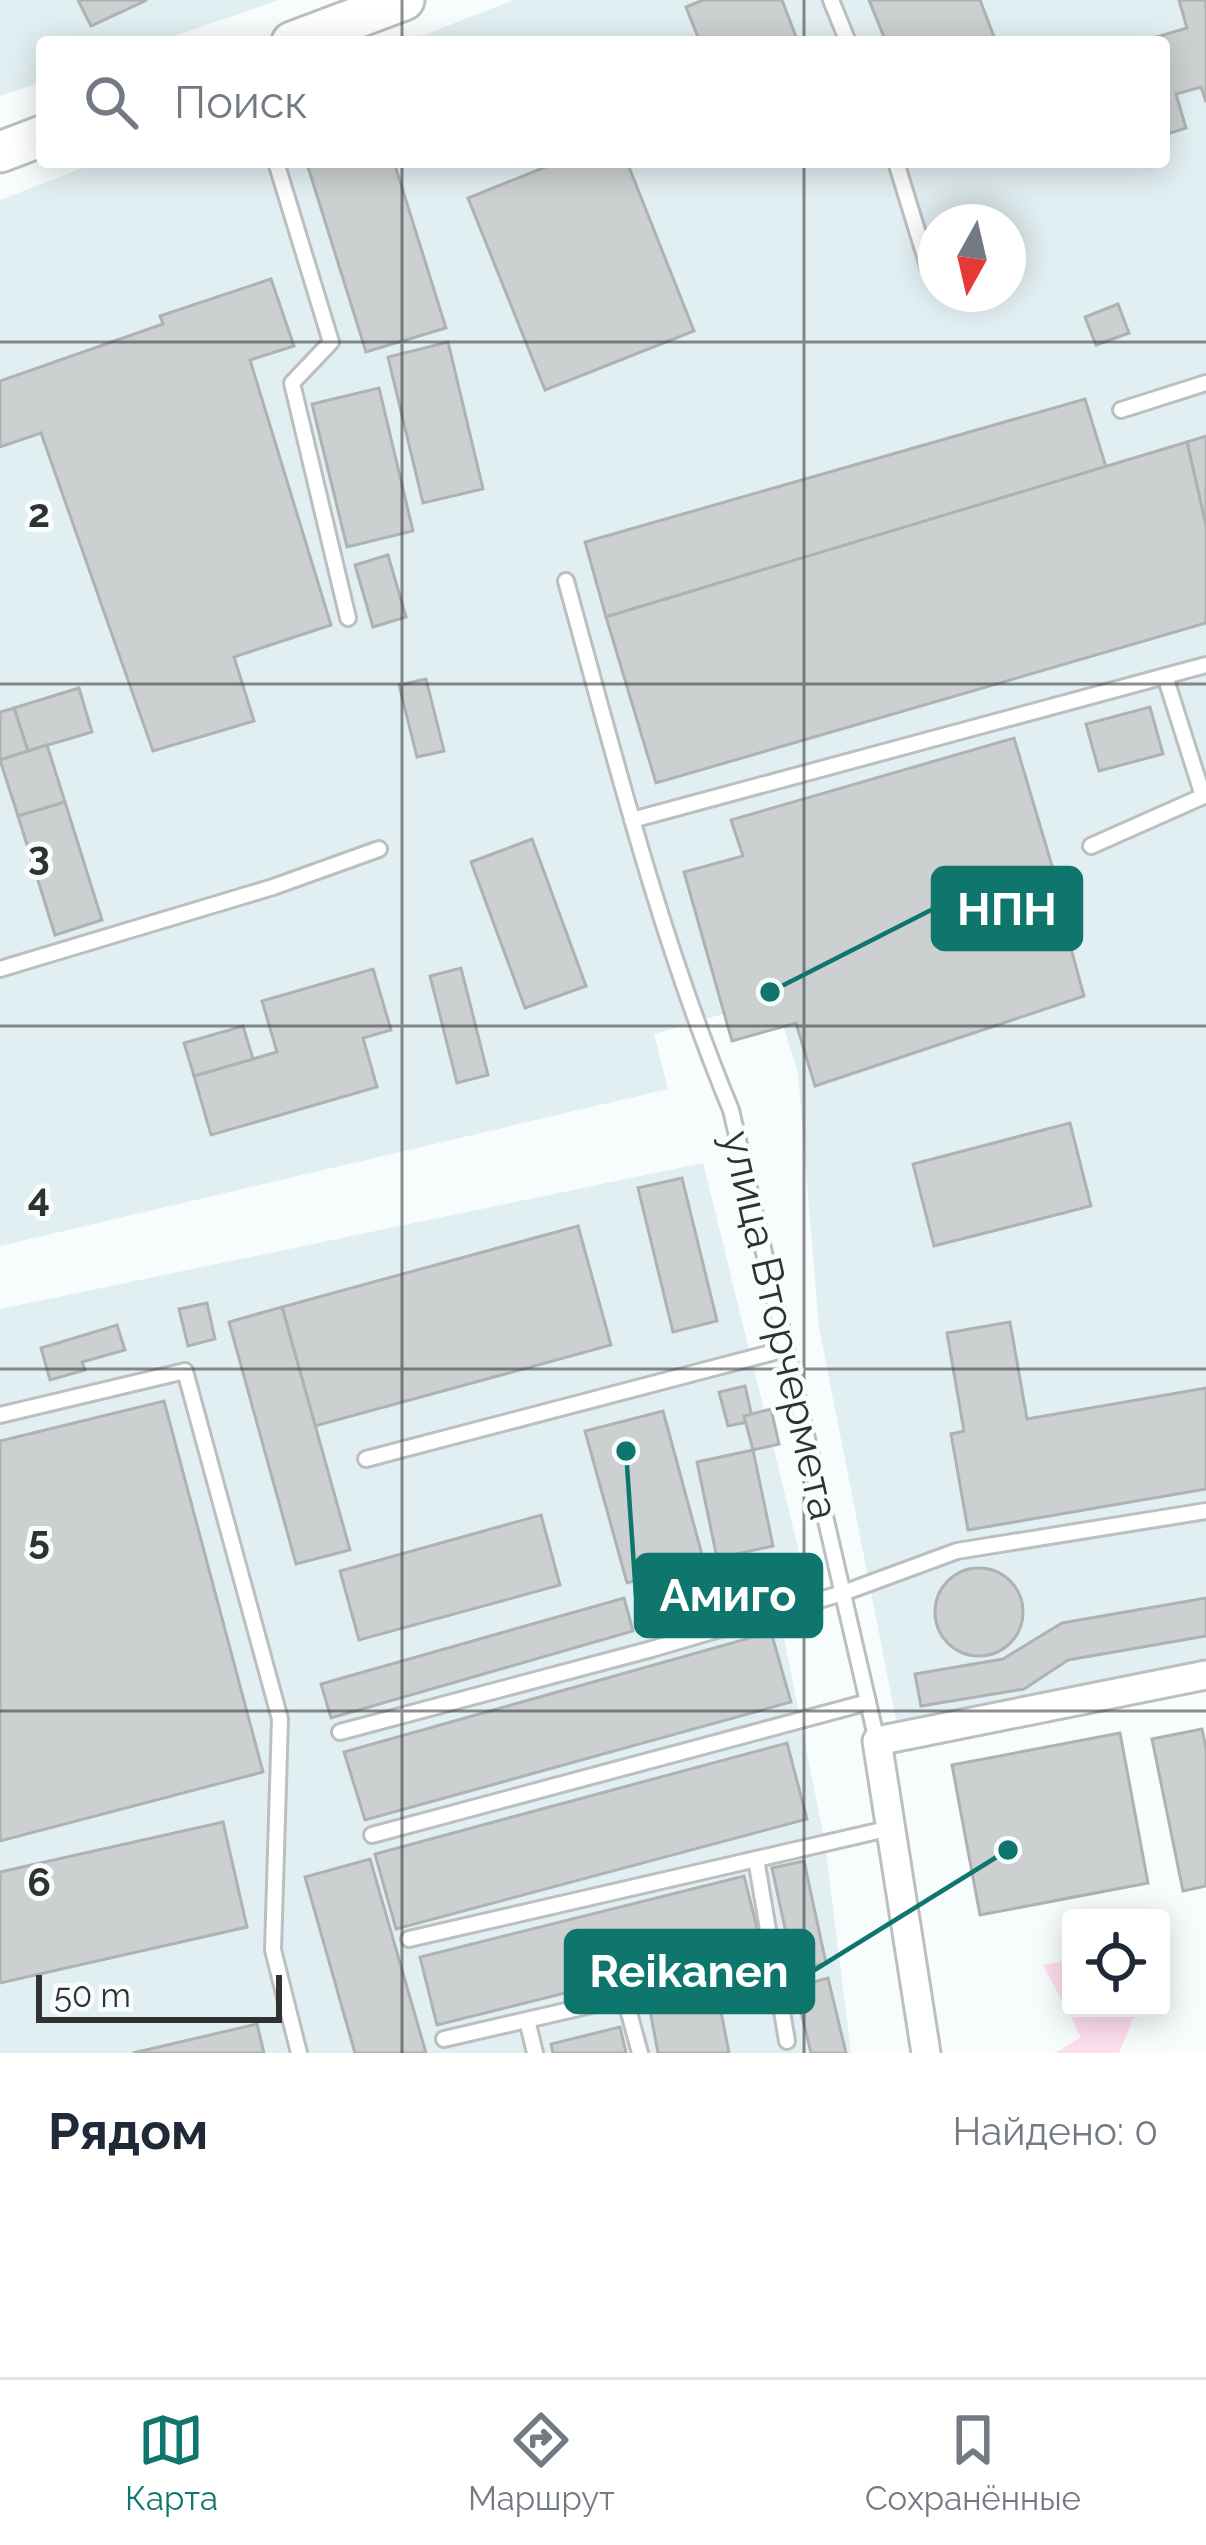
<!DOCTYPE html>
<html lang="ru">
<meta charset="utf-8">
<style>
:root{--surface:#fff;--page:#f2f2f3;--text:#1f2937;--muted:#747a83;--line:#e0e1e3;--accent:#0f766e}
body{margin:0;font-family:Raleway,sans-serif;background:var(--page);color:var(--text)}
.controls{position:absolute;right:36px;bottom:36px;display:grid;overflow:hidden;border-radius:12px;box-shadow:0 6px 30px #0003}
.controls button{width:108px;height:108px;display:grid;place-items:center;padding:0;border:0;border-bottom:3px solid var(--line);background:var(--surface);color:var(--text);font:60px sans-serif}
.compass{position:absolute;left:918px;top:204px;width:108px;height:108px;border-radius:50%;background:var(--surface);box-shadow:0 6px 30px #0003;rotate:188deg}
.scale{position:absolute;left:36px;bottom:30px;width:246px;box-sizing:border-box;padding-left:12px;border:6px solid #303232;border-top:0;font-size:33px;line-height:42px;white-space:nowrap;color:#303232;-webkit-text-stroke:9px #f7fcfc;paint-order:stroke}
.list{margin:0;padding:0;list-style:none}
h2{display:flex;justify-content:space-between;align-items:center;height:156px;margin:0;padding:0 48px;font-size:51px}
h2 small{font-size:39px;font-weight:400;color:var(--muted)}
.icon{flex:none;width:66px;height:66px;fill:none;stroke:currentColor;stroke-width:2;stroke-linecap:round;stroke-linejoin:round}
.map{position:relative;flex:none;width:1206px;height:2053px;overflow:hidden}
.search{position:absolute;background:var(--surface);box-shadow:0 6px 30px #0003;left:36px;right:36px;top:36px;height:132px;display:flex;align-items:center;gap:30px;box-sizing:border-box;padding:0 42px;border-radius:12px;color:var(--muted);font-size:45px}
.sheet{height:324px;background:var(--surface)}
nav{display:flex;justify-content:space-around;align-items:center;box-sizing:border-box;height:168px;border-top:3px solid var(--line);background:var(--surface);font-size:33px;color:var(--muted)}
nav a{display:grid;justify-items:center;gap:6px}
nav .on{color:var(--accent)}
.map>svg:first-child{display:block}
.built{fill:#e2eff2;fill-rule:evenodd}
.green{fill:#fddfed}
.building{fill:#ccd0d1;stroke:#aeb2b3;stroke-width:3}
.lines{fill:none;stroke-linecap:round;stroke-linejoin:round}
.lane-casing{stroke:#bbbfc0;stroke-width:20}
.street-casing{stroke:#bbbfc0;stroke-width:33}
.secondary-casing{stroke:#bbbfc0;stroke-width:45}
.lane{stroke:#fff;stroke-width:14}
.street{stroke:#fff;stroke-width:27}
.secondary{stroke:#fff;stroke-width:39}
.grid{fill:none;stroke:#303232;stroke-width:3;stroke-opacity:0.55}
.labels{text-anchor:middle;stroke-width:10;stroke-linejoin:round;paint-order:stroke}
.street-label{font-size:42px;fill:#303232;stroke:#f7fcfc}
.grid-label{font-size:39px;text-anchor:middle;font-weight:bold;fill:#303232;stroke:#f7fcfc;stroke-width:10;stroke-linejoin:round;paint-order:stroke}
.leader{fill:none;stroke:#0f766e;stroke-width:4.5}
.callout-dot{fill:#0f766e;stroke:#f7fcfc;stroke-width:4.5}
.callout{fill:#0f766e;stroke:#0f766e;stroke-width:4.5}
.callout-label{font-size:45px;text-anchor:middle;font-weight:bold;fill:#fff}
</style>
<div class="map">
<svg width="1206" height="2053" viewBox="0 0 1206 2053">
<rect width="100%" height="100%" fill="#f7fcfc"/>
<!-- built -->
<g class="built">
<polygon points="0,0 279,0 157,42 42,42 42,82 0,96"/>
<path d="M513,0H1206V1662L896,1720L819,1327L798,1073L775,999L654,1034L668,1089L0,1246V200L98,162H1164V42H406ZM936,222H1008V294H936Z"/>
<polygon points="703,1163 799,1551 771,1573 825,1843 851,2053 0,2053 0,1309"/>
</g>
<!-- green -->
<polygon class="green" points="1071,1960 1071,2008 1146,2008 1133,2019 1119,2053 1055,2053 1081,2037 1043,1965"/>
<!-- building -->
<g class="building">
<polygon points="78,0 147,0 91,26"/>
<polygon points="703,0 782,0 798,42 700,42 686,7"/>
<polygon points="869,0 980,0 996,42 886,42"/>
<polygon points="1179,0 1206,0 1206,102 1201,87 1176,94 1186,128 1164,135 1164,42 1140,42 1187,28"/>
<polygon points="323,162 394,162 446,328 366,352 308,167"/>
<polygon points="558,162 627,162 694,331 545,390 468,198"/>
<polygon points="271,279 294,346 250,360 331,625 234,657 254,721 153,751 41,433 0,447 0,381 163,324 160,316"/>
<polygon points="1118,304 1129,333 1096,345 1085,317"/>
<polygon points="448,342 483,489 423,503 388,357"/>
<polygon points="379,388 413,531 347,547 312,404"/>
<polygon points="1085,399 1106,467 606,617 585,542"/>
<polygon points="1206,436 1206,526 1187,442"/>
<polygon points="1187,442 1206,526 1206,623 656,783 606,617"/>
<polygon points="388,555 406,617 373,627 355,565"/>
<polygon points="426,679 444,751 417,757 399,685"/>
<polygon points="79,688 92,732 28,751 14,708"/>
<polygon points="1150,707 1163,754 1099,771 1086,724"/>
<polygon points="14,708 28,751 0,760 0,712"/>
<polygon points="1014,738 1075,943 1070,945 1084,996 815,1086 796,1023 732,1041 684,872 743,856 731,820"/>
<polygon points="47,745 65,802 18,816 0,760"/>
<polygon points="65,802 102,920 55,935 18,816"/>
<polygon points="532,839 586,986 525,1008 471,862"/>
<polygon points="461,968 488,1075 457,1083 430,976"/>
<polygon points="373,969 391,1030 363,1038 377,1087 211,1135 194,1076 277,1052 262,1001"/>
<polygon points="243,1026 253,1059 194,1076 184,1043"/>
<polygon points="1070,1123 1091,1206 934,1246 913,1164"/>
<polygon points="682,1178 717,1321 673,1332 638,1188"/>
<polygon points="578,1226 611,1345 315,1426 282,1307"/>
<polygon points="207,1303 215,1339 188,1346 179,1309"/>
<polygon points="282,1307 350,1550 296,1564 229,1322"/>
<polygon points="1010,1322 1027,1419 1206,1388 1206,1489 968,1530 951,1434 964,1431 947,1333"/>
<polygon points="117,1325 125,1350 82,1362 85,1370 50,1380 41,1348"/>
<polygon points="745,1386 753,1421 728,1426 719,1392"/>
<polygon points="164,1401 263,1772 0,1841 0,1441"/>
<polygon points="771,1409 779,1444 753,1450 744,1416"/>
<polygon points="663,1411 704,1562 627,1583 585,1431"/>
<polygon points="753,1450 773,1546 717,1558 697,1462"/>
<polygon points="541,1515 560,1585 359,1640 340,1571"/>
<circle cx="979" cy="1612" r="44"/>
<polygon points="624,1598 633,1631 331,1718 321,1684"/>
<polygon points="1206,1598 1206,1636 1068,1660 1024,1689 921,1706 915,1674 1003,1659 1062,1623"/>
<polygon points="771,1632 791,1702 365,1820 344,1752"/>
<polygon points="1202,1729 1206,1748 1206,1886 1183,1891 1152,1739"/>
<polygon points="1120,1733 1148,1883 980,1915 952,1765"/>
<polygon points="787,1743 807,1819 396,1929 375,1854"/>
<polygon points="223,1822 247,1927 0,1983 0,1872"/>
<polygon points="370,1859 426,2053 355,2053 305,1877"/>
<polygon points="804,1861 826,1963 794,1970 772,1868"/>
<polygon points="744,1876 761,1944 437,2025 420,1957"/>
<polygon points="828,1978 846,2053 811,2053 795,1987"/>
<polygon points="717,1991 729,2053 658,2053 649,2005"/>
<polygon points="257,2024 264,2053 133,2053"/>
<polygon points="620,2027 626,2053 553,2053 551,2044"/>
</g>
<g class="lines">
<!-- lane casing -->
<g class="lane-casing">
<g id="lane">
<polyline points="831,0 848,42"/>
<polyline points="276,162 331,342 292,383 348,618"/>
<polyline points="896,162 928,266"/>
<polyline points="1121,410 1206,383"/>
<path d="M566,581C615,758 660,939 731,1110L877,1741"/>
<polyline points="1165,676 1203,796"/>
<polyline points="632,820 1206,665"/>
<polyline points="1091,846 1206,795"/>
<polyline points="0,969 273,887 379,849"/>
<polyline points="0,1415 185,1371 280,1719 273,1950 299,2053"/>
<polyline points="366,1459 786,1349"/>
<polyline points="340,1732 652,1649 843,1593 957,1551 1206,1511"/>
<polyline points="372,1835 868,1702"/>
<polyline points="756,1859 787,2041"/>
<polyline points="409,1939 891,1828"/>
<polyline points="625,1998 640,2053"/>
<polyline points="527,2020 535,2053"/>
<polyline points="444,2039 774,1963"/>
</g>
</g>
<!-- street casing -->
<g class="street-casing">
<polyline id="street" points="926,2053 877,1741 1206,1675"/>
</g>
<!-- secondary casing -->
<g class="secondary-casing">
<g id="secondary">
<polyline points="292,42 404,0"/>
<polyline points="0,152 42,136"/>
</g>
</g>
<!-- lane -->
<use href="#lane" class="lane"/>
<!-- street -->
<use href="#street" class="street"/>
<!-- secondary -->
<use href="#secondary" class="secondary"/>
</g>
<!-- grid -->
<path class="grid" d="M402,0V42M804,0V42M402,162V2053M804,162V2053M0,342H1206M0,684H1206M0,1026H1206M0,1369H1206M0,1711H1206"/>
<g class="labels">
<!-- street labels -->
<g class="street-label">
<text transform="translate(781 1325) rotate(77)" y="15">улица Вторчермета</text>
</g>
</g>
<g class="grid-label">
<text x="39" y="527">2</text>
<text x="39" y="869">3</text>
<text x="39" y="1211">4</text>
<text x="39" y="1553">5</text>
<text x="39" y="1896">6</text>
</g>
<!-- callouts -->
<path class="leader" d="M770 992L933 909M626 1451L636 1596M1008 1850L813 1971"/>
<g class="callout-dot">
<circle cx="770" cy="992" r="12"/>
<circle cx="626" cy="1451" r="12"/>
<circle cx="1008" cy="1850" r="12"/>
</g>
<g class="callout">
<rect x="933" y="868" width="148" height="81" rx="12"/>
<rect x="636" y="1555" width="185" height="81" rx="12"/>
<rect x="566" y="1931" width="247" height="81" rx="12"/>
</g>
<g class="callout-label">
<text x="1007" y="925">НПН</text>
<text x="728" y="1611">Амиго</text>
<text x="689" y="1987">Reikanen</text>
</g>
</svg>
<div class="controls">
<button><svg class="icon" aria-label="locate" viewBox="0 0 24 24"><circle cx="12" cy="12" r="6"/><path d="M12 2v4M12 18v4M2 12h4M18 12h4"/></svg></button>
</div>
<svg class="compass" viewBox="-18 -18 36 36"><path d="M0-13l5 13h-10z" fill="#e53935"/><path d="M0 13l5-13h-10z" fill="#747a83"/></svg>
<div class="scale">50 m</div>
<div class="search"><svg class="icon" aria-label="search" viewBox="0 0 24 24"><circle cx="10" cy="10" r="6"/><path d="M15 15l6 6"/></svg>Поиск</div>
</div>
<section class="sheet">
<h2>Рядом<small>Найдено: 0</small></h2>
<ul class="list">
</ul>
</section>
<nav>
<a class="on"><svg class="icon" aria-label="map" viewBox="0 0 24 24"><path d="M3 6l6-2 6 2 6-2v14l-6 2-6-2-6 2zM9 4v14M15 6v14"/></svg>Карта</a>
<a><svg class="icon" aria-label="directions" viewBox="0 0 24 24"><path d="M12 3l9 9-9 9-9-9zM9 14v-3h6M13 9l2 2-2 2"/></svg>Маршрут</a>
<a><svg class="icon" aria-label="saved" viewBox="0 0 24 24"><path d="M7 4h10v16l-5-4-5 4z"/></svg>Сохранённые</a>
</nav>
